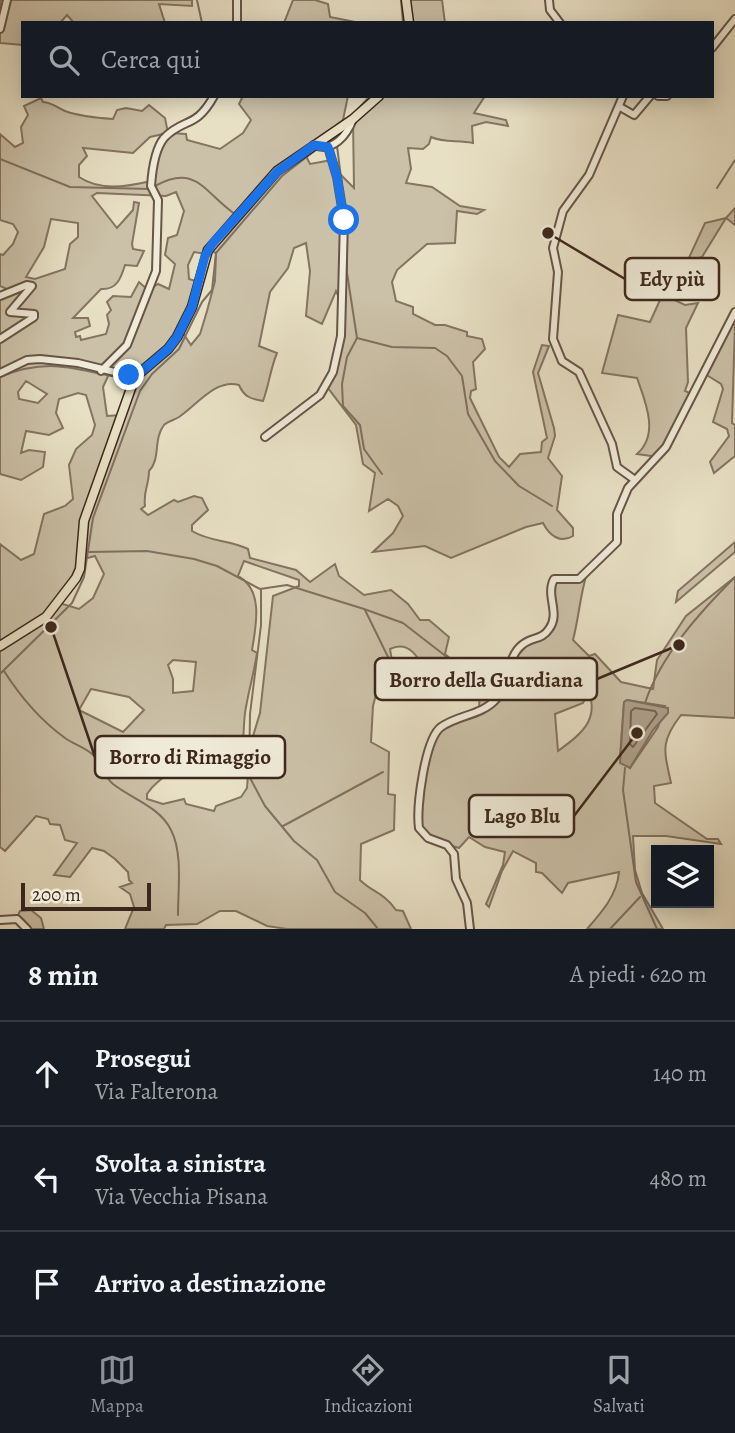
<!DOCTYPE html>
<html lang="it">
<meta charset="utf-8">
<style>
:root{--surface:#171b24;--page:#20242c;--text:#f1f3f6;--muted:#9ea1a6;--line:#363941;--accent:#8c9099}
body{margin:0;font-family:Alegreya,serif;background:var(--page);color:var(--text)}
.controls{position:absolute;right:21px;bottom:21px;display:grid;overflow:hidden;border-radius:0px;box-shadow:0 4px 18px #0003}
.controls button{width:63px;height:63px;display:grid;place-items:center;padding:0;border:0;border-bottom:2px solid var(--line);background:var(--surface);color:var(--text);font:35px sans-serif}
.scale{position:absolute;left:21px;bottom:18px;width:130px;box-sizing:border-box;padding-left:7px;border:4px solid #3c271c;border-top:0;font-size:19px;line-height:24px;white-space:nowrap;color:#3c271c;-webkit-text-stroke:5px #f0ebd9;paint-order:stroke}
.stop{position:absolute;width:21px;height:21px;margin:-16px;border:5px solid #1a73e8;border-radius:50%;background:#fff}
.stop.end{background:#1a73e8;border-color:#fff;box-shadow:0 2px 7px #0008}
.list{margin:0;padding:0;list-style:none}
h2{display:flex;justify-content:space-between;align-items:center;height:91px;margin:0;padding:0 28px;font-size:30px}
h2 small{font-size:23px;font-weight:400;color:var(--muted)}
.list li{display:grid;grid-template-columns:46px 1fr auto;gap:21px;align-items:center;box-sizing:border-box;height:105px;padding:0 28px;border-top:2px solid var(--line)}
.list b{display:block;font-size:26px;white-space:nowrap}
.list p{margin:0;font-size:23px;white-space:nowrap;color:var(--muted)}
.list em{font-size:23px;font-style:normal;color:var(--muted)}
.icon{flex:none;width:38px;height:38px;fill:none;stroke:currentColor;stroke-width:2;stroke-linecap:round;stroke-linejoin:round}
.map{position:relative;flex:none;width:735px;height:929px;overflow:hidden}
.search{position:absolute;background:var(--surface);box-shadow:0 4px 18px #0003;left:21px;right:21px;top:21px;height:77px;display:flex;align-items:center;gap:18px;box-sizing:border-box;padding:0 24px;border-radius:0px;color:var(--muted);font-size:26px}
.sheet{height:406px;background:var(--surface)}
nav{display:flex;justify-content:space-around;align-items:center;box-sizing:border-box;height:98px;border-top:2px solid var(--line);background:var(--surface);font-size:19px;color:var(--muted)}
nav a{display:grid;justify-items:center;gap:4px}
nav .on{color:var(--accent)}
.map>svg:first-child{display:block}
.green{fill:#cbc1a8;stroke:#847462;stroke-width:2;fill-rule:evenodd}
.water{fill:#aea18c;stroke:#80705f;stroke-width:2}
.lines{fill:none;stroke-linecap:round;stroke-linejoin:round}
.shore{stroke:#756454;stroke-width:2}
.stream{stroke:#80705f;stroke-width:2}
.minor-casing{stroke:#675546;stroke-width:10}
.major-casing{stroke:#3c271c;stroke-width:11}
.minor{stroke:#f0ebd9;stroke-width:6}
.major{stroke:#e8e0c5;stroke-width:8}
.route{stroke:#1a73e8;stroke-width:9}
.leader{fill:none;stroke:#3c271c;stroke-width:2.5}
.callout-dot{fill:#3c271c;stroke:#f0ebd9;stroke-width:2.5}
.callout{fill:#f0ebd9;stroke:#3c271c;stroke-width:2.5}
.callout-label{font-size:21px;text-anchor:middle;font-weight:bold;fill:#3c271c}
</style>
<div class="map">
<svg width="735" height="929" viewBox="0 0 735 929">
<rect width="100%" height="100%" fill="#e8e0c5"/>
<filter id="stains"><feTurbulence type="fractalNoise" baseFrequency=".00286" numOctaves="4"/><feColorMatrix values="0 0 0 0 .2 0 0 0 0 .09 0 0 0 0 .02 0 0 0 .5 -.17"/></filter>
<radialGradient id="worn" r=".72"><stop offset=".6" stop-color="#630" stop-opacity="0"/><stop offset="1" stop-color="#630" stop-opacity=".3"/></radialGradient>
<!-- green -->
<g class="green">
<polygon points="0,0 192,0 192,6 159,4 165,23 74,23 67,15 60,23 23,23 23,45 0,43"/>
<polygon points="293,0 315,0 328,4 330,17 360,23 284,23"/>
<polygon points="406,0 442,0 445,23 409,23"/>
<path d="M243,96H348L343,120L304,152L310,164L332,160L335,169L354,188L353,119L379,96H485L474,113L506,120L508,126L486,122L472,126L473,143C458,140 444,143 431,137L429,144L423,149L408,148L411,169L406,183L432,187L460,206L484,210L477,214L457,211L455,243L427,244L397,270L392,282L396,301L413,307V314L435,325H445L467,332V336L482,339L485,349L473,362L476,389L471,391L470,398L499,457L509,467L520,454L541,452L542,442L547,438L533,372L542,345L549,346L538,373L554,428L555,436L548,458L562,476L557,510L573,528V536C560,544 549,535 543,523L526,527L451,558L425,546L373,552L393,533L403,516L398,506L388,499L369,511L375,473L363,464L356,425L328,388L338,366L335,364C340,341 348,313 336,291L322,324L306,316L310,271L306,243L294,248L288,268L270,292L259,346L277,353C270,370 269,385 263,401C251,399 244,397 239,385C216,378 196,406 179,417C174,420 167,422 164,425C153,439 161,459 149,471C149,485 143,491 145,506L141,509L148,515L174,500L178,502L194,496L202,498L208,510L192,525V531C210,542 230,540 248,549L250,558L296,570L310,582L335,564L339,576L364,595L391,590L408,604L420,620H429L449,637L445,654L470,675L434,661L425,674C420,658 409,640 390,649L394,674L407,684L433,683L434,692L396,695L377,691L373,706L371,742L389,752L388,794L395,795L394,830L361,844L360,880C373,893 382,891 396,910L403,911L411,929H287L267,926L236,911H220L197,924L166,925L164,929H125L134,907L130,894L120,887L132,883L129,880L128,872L115,859L104,851L92,848L70,877L54,875L77,843L65,840L60,825L50,824L48,819L36,816L5,851L0,847V544L21,560L34,554L44,514L65,506L73,499L69,465L76,449L92,435L95,425L86,395L78,393L59,399L56,413L63,428L49,435L26,431L21,453L29,450L45,452L43,467L21,480L0,474V339L4,335H0V296L11,291L0,286V254L3,255L13,244L18,232L13,224L0,220V134L15,147L23,143L21,127L28,115L24,106L41,98L43,102C53,103 56,107 65,111C79,116 98,118 113,119L117,110L126,108L142,111L149,105L165,118L168,133L150,137L133,153L83,148L87,156L79,165V177C100,191 126,187 151,181L159,147L171,133L186,134L187,140L220,149L243,133L251,120L239,104ZM176,192L184,211L177,235L168,238L165,255L175,264L169,289L158,284L148,290L139,282L131,297L113,296L107,302L111,310L107,315L109,324L106,334L81,340L80,336L76,337L75,332L90,326L88,318H73L101,289C117,290 121,278 125,265L137,266L144,251L133,249L132,244L139,203L134,202L133,210L117,228L92,196L97,193L166,196ZM51,219L78,223V237L70,244L65,269L35,279L26,277L44,247ZM208,250L216,253L215,281L207,311L200,334L191,345L181,330L199,282L189,279L188,265L194,252L206,254ZM110,372L135,377L121,415L107,416L103,387ZM26,381L47,394L38,403L19,399L18,392ZM95,556L104,574L93,598L79,609L59,603L80,569V560ZM244,561L299,580V586L273,596L260,713L250,746L247,788L241,797L216,806L214,811L186,804L184,799L163,804L147,799V794C158,777 174,773 189,760C198,761 207,752 220,752L223,745H231L230,753L241,762C244,745 243,730 245,713C248,693 254,673 257,653L252,650C256,626 264,590 238,576ZM173,660L196,662L193,691L173,693V679L168,665ZM91,689L129,697L144,710L123,732L79,710Z"/>
<polygon points="735,208 735,225 726,218 702,257 687,262 705,223 726,218"/>
<path d="M665,289L672,291L670,298L685,305L698,303L686,328L688,382L685,391L694,395L658,457L637,454C660,434 645,401 637,378L602,373L618,315L650,322Z"/>
<polygon points="729,324 735,325 732,423 735,425 735,456 714,473 710,462 729,436 727,429 713,422 723,389 721,384 705,374"/>
<polygon points="735,542 735,552 676,602 678,591"/>
<path d="M587,573C580,595 579,617 573,640L589,656L595,654L621,682L653,689L657,660L686,616L735,577V718L681,715C660,742 664,750 671,783L654,786L655,803L707,839H718L721,844L666,836H633L635,870L642,893L663,929H587C602,912 617,895 619,872L568,883L562,893L542,873L536,872V863L513,851L502,871L489,907L486,904L503,865L505,852L485,847L469,837L459,848L428,838L418,820L426,756L442,726L479,712L480,678C492,665 490,661 508,667L521,645L541,637L552,625V581H573ZM589,691C599,721 581,734 558,751L555,714L583,703ZM627,700L665,706L658,727L630,768L620,756L624,702Z"/>
<polygon points="31,910 41,918 44,929 27,929 17,917 20,911"/>
</g>
<!-- water -->
<polygon class="water" points="627,700 668,708 668,713 653,730 630,768 620,763 624,702"/>
<g class="lines">
<!-- shore -->
<polygon class="shore" points="635,708 655,711 657,714 633,747 630,744 631,711"/>
<!-- stream -->
<g class="stream">
<polyline points="197,0 202,23"/>
<polyline points="401,0 403,23"/>
<polyline points="357,110 370,96"/>
<polyline points="325,143 343,131"/>
<polyline points="337,146 346,217"/>
<polyline points="0,159 70,187 150,189"/>
<path d="M155,186C197,163 204,193 235,214"/>
<polyline points="717,188 735,160"/>
<polyline points="347,237 347,273 357,338 347,357 342,384 343,406 360,425 364,449 382,474"/>
<polyline points="357,338 392,347 435,348 447,356 462,376 468,414 495,461 519,486 552,506"/>
<path d="M0,377C50,356 79,370 129,380"/>
<polyline points="89,552 147,551 194,559 217,566 260,589 287,585 364,609 403,623 470,675"/>
<polyline points="261,590 261,625 250,714 249,776 265,806 294,841 317,860 335,892 365,913 378,929"/>
<polyline points="365,610 390,661"/>
<path d="M4,671C20,696 40,720 65,738C73,744 84,747 92,754C102,762 103,776 113,784C132,799 160,807 171,830C183,853 178,889 178,915"/>
<polyline points="0,674 72,603 84,577 93,518 140,391 152,374 179,349 202,302 212,290 216,253 282,176 317,149"/>
<path d="M645,703C661,655 700,612 735,577"/>
<polyline points="625,768 623,790 636,882 657,929"/>
<polyline points="283,826 383,772"/>
<polyline points="610,929 640,897"/>
</g>
<!-- minor casing -->
<g class="minor-casing">
<g id="minor">
<polyline points="237,0 237,23"/>
<polyline points="549,0 550,10 560,23"/>
<polyline points="0,29 7,0"/>
<polyline points="712,48 735,19"/>
<polyline points="623,96 589,175 563,211 553,248 558,272 553,339 562,361 579,372 612,444 617,467 635,480"/>
<polyline points="658,96 667,96"/>
<polyline points="620,107 634,115 650,96"/>
<path d="M314,145C333,153 347,135 353,119"/>
<polyline points="0,296 27,285 32,286 10,312 34,314 34,317 0,339"/>
<path d="M101,371L127,345L156,271L158,200L151,186C152,172 155,149 164,138C184,117 195,130 214,96"/>
<polyline points="0,373 27,360 40,359 78,363 135,377"/>
<polyline points="265,437 320,395 333,372 341,336 344,220 337,177 328,147"/>
<polyline points="0,920 17,919 27,929"/>
<path d="M470,929L467,903L456,879L454,854L447,845L428,838L419,828C416,807 425,739 441,727C459,714 482,716 497,698C510,683 506,658 522,645C531,637 542,640 549,629C561,613 545,596 554,579H579L617,542V514L628,488L666,447L735,312"/>
</g>
</g>
<!-- major casing -->
<g class="major-casing">
<g id="major">
<polyline points="406,0 409,23"/>
<polyline points="0,646 46,617 76,578 80,569 84,521 135,377 168,349 177,337 192,307 208,250 277,171 353,119 379,96"/>
</g>
</g>
<!-- minor -->
<use href="#minor" class="minor"/>
<!-- major -->
<use href="#major" class="major"/>
</g>
<g class="lines">
<!-- route -->
<polyline class="route" points="129,375 135,377 168,349 177,337 192,307 205,256 212,244 277,172 314,145 328,147 337,177 344,220"/>
</g>
<!-- callouts -->
<path class="leader" d="M548 233L625 279M679 645L597 679M51 627L95 757M637 733L574 816"/>
<g class="callout-dot">
<circle cx="548" cy="233" r="7"/>
<circle cx="679" cy="645" r="7"/>
<circle cx="51" cy="627" r="7"/>
<circle cx="637" cy="733" r="7"/>
</g>
<g class="callout">
<rect x="625" y="258" width="94" height="42" rx="7"/>
<rect x="375" y="658" width="222" height="42" rx="7"/>
<rect x="95" y="736" width="190" height="42" rx="7"/>
<rect x="469" y="795" width="105" height="42" rx="7"/>
</g>
<g class="callout-label">
<text x="672" y="286">Edy più</text>
<text x="486" y="687">Borro della Guardiana</text>
<text x="190" y="764">Borro di Rimaggio</text>
<text x="522" y="823">Lago Blu</text>
</g>
<rect width="100%" height="100%" filter="url(#stains)"/>
<rect width="100%" height="100%" fill="url(#worn)"/>
</svg>
<div class="controls">
<button><svg class="icon" aria-label="layers" viewBox="0 0 24 24"><path d="M12 4l9 5-9 5-9-5zM3 14l9 5 9-5"/></svg></button>
</div>
<div class="scale">200 m</div>
<div class="stop" style="left:344px;top:220px"></div>
<div class="stop end" style="left:129px;top:375px"></div>
<div class="search"><svg class="icon" aria-label="search" viewBox="0 0 24 24"><circle cx="10" cy="10" r="6"/><path d="M15 15l6 6"/></svg>Cerca qui</div>
</div>
<section class="sheet">
<h2>8 min<small>A piedi · 620 m</small></h2>
<ul class="list">
<li><svg class="icon" aria-label="ahead" viewBox="0 0 24 24"><path d="M12 20V5M6 11l6-6 6 6"/></svg><div><b>Prosegui</b><p>Via Falterona</p></div><em>140 m</em></li>
<li><svg class="icon" aria-label="left" viewBox="0 0 24 24"><path d="M17 20v-9H6M10 6l-5 5 5 5"/></svg><div><b>Svolta a sinistra</b><p>Via Vecchia Pisana</p></div><em>480 m</em></li>
<li><svg class="icon" aria-label="arrive" viewBox="0 0 24 24"><path d="M6 21V4h12l-3 4 3 4H6"/></svg><div><b>Arrivo a destinazione</b></div></li>
</ul>
</section>
<nav>
<a class="on"><svg class="icon" aria-label="map" viewBox="0 0 24 24"><path d="M3 6l6-2 6 2 6-2v14l-6 2-6-2-6 2zM9 4v14M15 6v14"/></svg>Mappa</a>
<a><svg class="icon" aria-label="directions" viewBox="0 0 24 24"><path d="M12 3l9 9-9 9-9-9zM9 14v-3h6M13 9l2 2-2 2"/></svg>Indicazioni</a>
<a><svg class="icon" aria-label="saved" viewBox="0 0 24 24"><path d="M7 4h10v16l-5-4-5 4z"/></svg>Salvati</a>
</nav>
